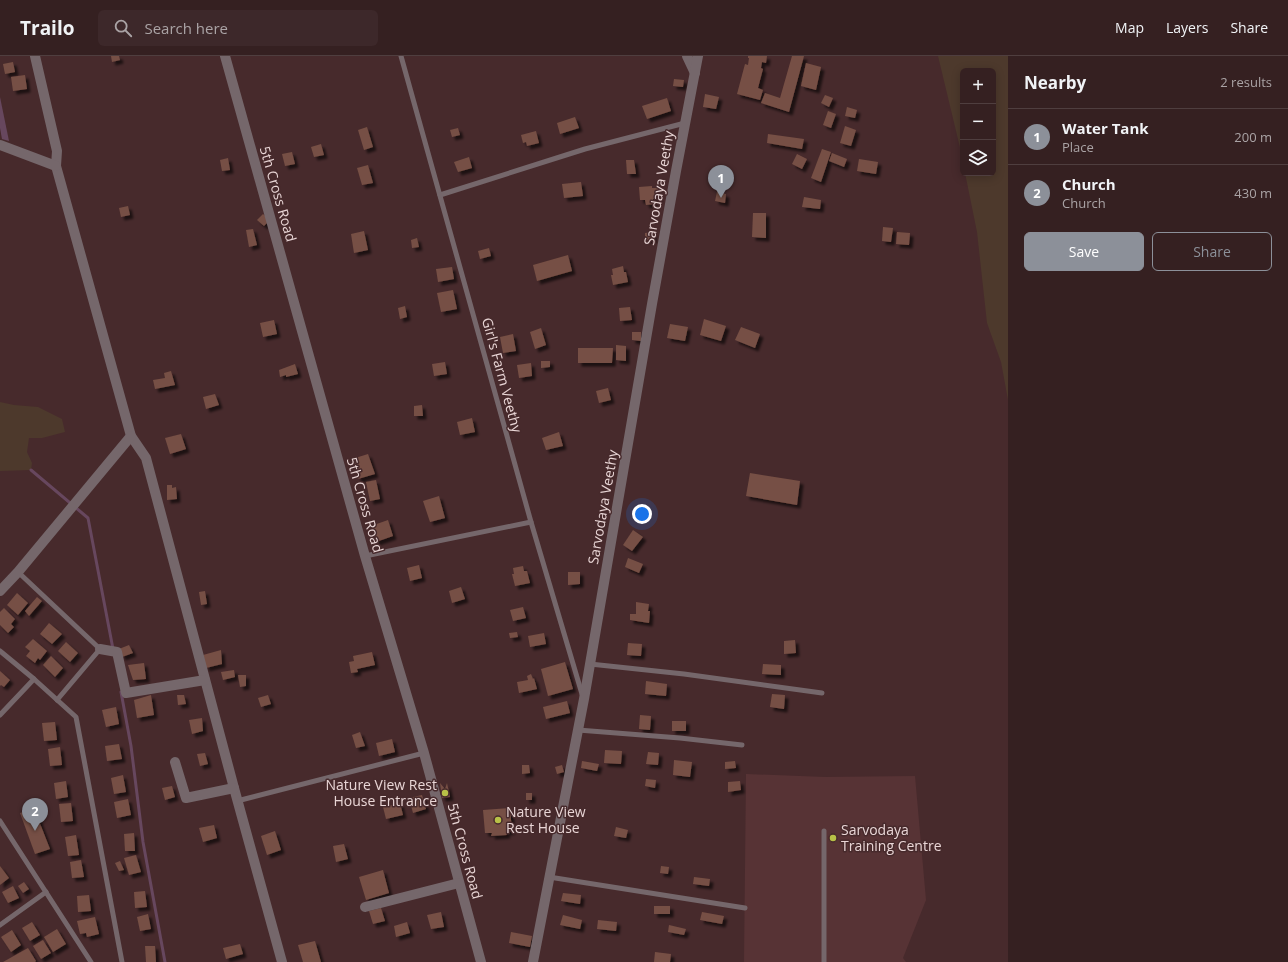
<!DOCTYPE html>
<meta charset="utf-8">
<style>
:root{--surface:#352021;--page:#3d282a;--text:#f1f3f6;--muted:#aaa3a5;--line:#4f3e3f;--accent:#8c9099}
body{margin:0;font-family:"Open Sans",sans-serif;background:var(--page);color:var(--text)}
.controls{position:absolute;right:12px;top:12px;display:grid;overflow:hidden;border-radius:6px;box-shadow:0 2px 10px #0003}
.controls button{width:36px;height:36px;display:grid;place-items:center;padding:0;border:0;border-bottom:1px solid var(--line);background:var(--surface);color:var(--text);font:20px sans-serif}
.you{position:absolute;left:642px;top:458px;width:14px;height:14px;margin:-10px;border:3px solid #fff;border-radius:50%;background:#1a73e8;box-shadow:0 0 0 6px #1a73e833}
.badge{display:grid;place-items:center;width:26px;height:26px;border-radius:50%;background:var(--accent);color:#fff;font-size:13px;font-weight:700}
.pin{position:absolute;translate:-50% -33px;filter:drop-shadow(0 1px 2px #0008)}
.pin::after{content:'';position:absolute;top:21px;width:14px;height:12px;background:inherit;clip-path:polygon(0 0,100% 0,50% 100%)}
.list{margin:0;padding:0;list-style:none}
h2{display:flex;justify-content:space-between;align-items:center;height:52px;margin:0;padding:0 16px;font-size:17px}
h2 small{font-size:13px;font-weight:400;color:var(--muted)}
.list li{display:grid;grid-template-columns:26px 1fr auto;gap:12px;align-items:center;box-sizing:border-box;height:56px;padding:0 16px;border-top:1px solid var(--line)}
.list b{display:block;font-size:15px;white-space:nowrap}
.list p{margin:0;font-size:13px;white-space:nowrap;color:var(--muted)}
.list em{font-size:13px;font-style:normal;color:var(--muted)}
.actions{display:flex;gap:8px;padding:12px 16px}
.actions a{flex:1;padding:9px 0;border:1px solid var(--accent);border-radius:6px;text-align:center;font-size:14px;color:var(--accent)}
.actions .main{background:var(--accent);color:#fff}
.icon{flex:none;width:22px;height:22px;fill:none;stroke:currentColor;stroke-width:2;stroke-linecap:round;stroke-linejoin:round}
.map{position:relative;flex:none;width:1008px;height:906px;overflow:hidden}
header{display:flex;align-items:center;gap:24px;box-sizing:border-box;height:56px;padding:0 20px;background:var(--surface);border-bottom:1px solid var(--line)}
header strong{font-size:19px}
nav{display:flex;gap:22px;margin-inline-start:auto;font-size:14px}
.search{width:280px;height:36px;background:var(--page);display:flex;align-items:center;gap:10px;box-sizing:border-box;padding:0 14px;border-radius:6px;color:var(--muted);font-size:15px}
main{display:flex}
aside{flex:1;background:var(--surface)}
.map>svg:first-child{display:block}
.built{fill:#573335}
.green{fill:#4d392c}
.water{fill:#67475e}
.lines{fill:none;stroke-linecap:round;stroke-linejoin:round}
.stream{stroke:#67475e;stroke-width:3}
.building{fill:#764f44;filter:url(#shadow)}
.service{stroke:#75676b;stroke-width:5}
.minor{stroke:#75676b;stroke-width:10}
.poi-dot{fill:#b8c147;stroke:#472a2c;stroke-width:1.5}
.labels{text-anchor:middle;stroke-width:3;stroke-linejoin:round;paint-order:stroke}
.street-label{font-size:14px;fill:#e9d6d6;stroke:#472a2c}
.poi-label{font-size:14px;fill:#e9d6d6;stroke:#472a2c;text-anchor:start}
</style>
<header>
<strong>Trailo</strong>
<div class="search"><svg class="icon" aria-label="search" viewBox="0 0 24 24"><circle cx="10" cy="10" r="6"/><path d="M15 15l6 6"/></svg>Search here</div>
<nav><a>Map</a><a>Layers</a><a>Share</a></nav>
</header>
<main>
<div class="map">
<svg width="1008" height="906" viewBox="0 0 1008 906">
<defs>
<filter id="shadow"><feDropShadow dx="3.5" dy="3.5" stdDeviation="1" flood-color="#0009"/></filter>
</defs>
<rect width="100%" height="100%" fill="#472a2c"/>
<!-- built -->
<polygon class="built" points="746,718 825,721 915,720 926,844 903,902 906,906 744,906"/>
<!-- green -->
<g class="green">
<polygon points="938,0 1008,0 1008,344 1001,306 987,267 977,176 965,117 993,117 993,15 963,15 963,104"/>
<polygon points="0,346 14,349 38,351 62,363 65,376 42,382 29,382 27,396 32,407 31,414 0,415"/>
</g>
<!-- water -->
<polygon class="water" points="0,41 9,85 2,83 0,72"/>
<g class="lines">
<!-- stream -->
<g class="stream">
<polyline points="31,414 88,462 113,593"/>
<polyline points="121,636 131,690 143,786 165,906"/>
</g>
</g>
<!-- building -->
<g class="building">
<polygon points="111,0 119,0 120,4 112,6"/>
<polygon points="748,0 767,0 766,7 762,6 761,12 763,13 758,32 763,34 760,44 737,38 745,8 748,9 749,2 748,2"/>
<polygon points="792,0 804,0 789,56 761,47 765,37 780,42"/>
<polygon points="13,6 15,16 5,18 3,8"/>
<polygon points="806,7 821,11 816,34 801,30"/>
<polygon points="25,19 27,33 13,35 11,21"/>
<polygon points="674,23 684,24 683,31 673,30"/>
<polygon points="705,38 719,41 716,53 703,51"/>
<polygon points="825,39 833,42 829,51 821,47"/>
<polygon points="667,42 671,55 647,63 642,50"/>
<polygon points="847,51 857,54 855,62 845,60"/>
<polygon points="828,55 836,58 831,72 823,69"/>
<polygon points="575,61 579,72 560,78 557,67"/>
<polygon points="845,70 856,74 851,90 840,87"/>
<polygon points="367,71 373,91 364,94 358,74"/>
<polygon points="458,72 460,79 452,81 450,74"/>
<polygon points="536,75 539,87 527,90 526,86 523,87 521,79"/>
<polygon points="768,78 804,83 802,93 767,87"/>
<polygon points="321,88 324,99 314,101 311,91"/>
<polygon points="822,93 831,96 821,126 811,122"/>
<polygon points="292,96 295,108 285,110 282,98"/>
<polygon points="832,97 847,103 844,111 829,105"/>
<polygon points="797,98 807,103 802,113 792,108"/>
<polygon points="469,101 472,112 458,116 454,106"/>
<polygon points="228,102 230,114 222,115 220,104"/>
<polygon points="859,103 878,106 876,118 857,115"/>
<polygon points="626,104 634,104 636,118 627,118"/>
<polygon points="368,109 373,127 362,129 357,112"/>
<polygon points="581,126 583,140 564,142 562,128"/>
<polygon points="652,130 652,132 658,132 659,143 653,143 654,148 646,149 645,144 640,144 639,131"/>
<polygon points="717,136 726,138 725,147 715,145"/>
<polygon points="804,141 821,144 820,153 802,151"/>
<polygon points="128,150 130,159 121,161 119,152"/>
<polygon points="753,157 766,157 766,182 752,181"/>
<polygon points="263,158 270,164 264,170 257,164"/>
<polygon points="883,171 893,172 891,186 882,185"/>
<polygon points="253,173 257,189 249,191 246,174"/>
<polygon points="364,175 368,194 354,197 351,178"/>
<polygon points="653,176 653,184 645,184 645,177"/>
<polygon points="897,176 910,177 909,189 896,188"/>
<polygon points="417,182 419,191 412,192 411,184"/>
<polygon points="489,192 491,200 480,203 478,195"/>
<polygon points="568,199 572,215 537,225 533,209"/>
<polygon points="623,210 624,216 626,216 628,226 613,229 611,219 613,219 612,213"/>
<polygon points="452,211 454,223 438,226 436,213"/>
<polygon points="453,234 457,253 441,256 437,237"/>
<polygon points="405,250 407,261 400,263 398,252"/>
<polygon points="630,251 632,264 620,265 619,252"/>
<polygon points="704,263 726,270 721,285 700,279"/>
<polygon points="274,264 277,278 263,281 260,267"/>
<polygon points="670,268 688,271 685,285 667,282"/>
<polygon points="741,271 760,278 755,292 735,284"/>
<polygon points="541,272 546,289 535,293 530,276"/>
<polygon points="632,276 641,276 641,285 632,284"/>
<polygon points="513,278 516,295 503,297 500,281"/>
<polygon points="616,289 626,290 626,305 616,304"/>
<polygon points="578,292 613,292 612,307 578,307"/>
<polygon points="541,305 550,305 550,311 541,312"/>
<polygon points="445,306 447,318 434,320 432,308"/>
<polygon points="531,307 532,320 519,322 517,309"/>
<polygon points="295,308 298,318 286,321 286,319 280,321 279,314"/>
<polygon points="171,315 175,329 155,333 153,324 165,322 164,317"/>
<polygon points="608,332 611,344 599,347 596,335"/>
<polygon points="215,338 219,349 206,353 203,341"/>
<polygon points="422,349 423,360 414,360 414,350"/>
<polygon points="472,362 475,376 460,379 457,366"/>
<polygon points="559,376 563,390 546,394 542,382"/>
<polygon points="181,378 186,393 170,398 165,382"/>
<polygon points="368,398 375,418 358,423 352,403"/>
<polygon points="750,417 800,425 797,449 746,440"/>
<polygon points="376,424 380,443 370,445 366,426"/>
<polygon points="167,429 172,429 172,432 176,431 177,443 167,444"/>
<polygon points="439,440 445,462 430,466 423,445"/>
<polygon points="388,464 393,480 376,486 371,470"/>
<polygon points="633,474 643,481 632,495 623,489"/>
<polygon points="628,502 643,508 639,517 625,511"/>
<polygon points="419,509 422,522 410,525 407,512"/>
<polygon points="523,510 524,515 527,515 530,527 515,530 512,518 514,518 513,512"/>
<polygon points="568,516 580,516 580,528 568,529"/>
<polygon points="461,531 465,543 452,547 449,535"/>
<polygon points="205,535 207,548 201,549 199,536"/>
<polygon points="17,537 28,547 18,559 7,549"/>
<polygon points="37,541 42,545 29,560 25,555"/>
<polygon points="636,546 649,548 648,555 650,555 649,567 630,564 630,558 636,558"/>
<polygon points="523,551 526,562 513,565 510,554"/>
<polygon points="4,552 15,563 11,568 14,571 8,577 0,569 0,556"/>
<polygon points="49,567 62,578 52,588 40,578"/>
<polygon points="517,576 518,581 510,582 509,577"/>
<polygon points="544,577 546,588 530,591 528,580"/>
<polygon points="33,583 47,595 40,604 38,602 35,607 26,600 30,595 25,591"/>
<polygon points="795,584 796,597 784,598 784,585"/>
<polygon points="66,586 78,597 70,606 58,595"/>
<polygon points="628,587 642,588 641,600 627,599"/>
<polygon points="129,589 133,597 122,601 119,593"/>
<polygon points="221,594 222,608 206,612 203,599"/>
<polygon points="372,596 375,609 357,613 358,616 351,617 349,606 354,605 353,600"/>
<polygon points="51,600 63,612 55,621 43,609"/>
<polygon points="565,606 573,633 548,640 541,613"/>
<polygon points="144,607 146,623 133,624 128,609"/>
<polygon points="763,608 781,609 781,619 762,618"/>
<polygon points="234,614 235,621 223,624 221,616"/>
<polygon points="0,615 10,624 4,631 1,629 0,630"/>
<polygon points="531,618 533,623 534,622 537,633 519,637 517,626 528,624 527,620"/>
<polygon points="238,619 246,619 246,630 240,631"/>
<polygon points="646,625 667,628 666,640 645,638"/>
<polygon points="772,638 785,639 784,653 770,651"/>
<polygon points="151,639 154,659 137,662 134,644"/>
<polygon points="177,639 184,639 186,648 178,649"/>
<polygon points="268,639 271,648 261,651 258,642"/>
<polygon points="567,645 570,657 546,663 543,651"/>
<polygon points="116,651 119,668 106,671 102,654"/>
<polygon points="640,659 651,660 650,674 639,673"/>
<polygon points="202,662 203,675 192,678 189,664"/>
<rect x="672" y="665" width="14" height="10"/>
<polygon points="55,666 57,684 44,685 42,667"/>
<polygon points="360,676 365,690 356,692 352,679"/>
<polygon points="392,683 395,696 379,700 376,687"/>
<polygon points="119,688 122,703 107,705 105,690"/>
<polygon points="60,691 62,709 50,710 48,693"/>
<polygon points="605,694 622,695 621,708 604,707"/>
<polygon points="648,696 659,697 658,709 646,708"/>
<polygon points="205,697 208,708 200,710 197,698"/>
<polygon points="674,704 692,706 690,721 673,719"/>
<polygon points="582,705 599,708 597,715 581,712"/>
<polygon points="735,705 736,712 725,713 725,706"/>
<polygon points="522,709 529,709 530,717 522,718"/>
<polygon points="562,709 564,716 557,718 555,711"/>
<polygon points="123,719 126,736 114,738 111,722"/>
<polygon points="646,723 656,724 655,732 645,730"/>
<polygon points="66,725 68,741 56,743 54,727"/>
<polygon points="740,725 741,734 728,736 728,726"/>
<polygon points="440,727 445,733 447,727 450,741 442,742"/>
<polygon points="172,730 175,741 165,744 162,732"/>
<rect x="526" y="737" width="6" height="7"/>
<polygon points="422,739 426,753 413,757 409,742"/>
<polygon points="128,743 131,759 117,762 114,746"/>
<polygon points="71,747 73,765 61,766 59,748"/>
<polygon points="400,747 403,759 386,763 383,751"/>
<polygon points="34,752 50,793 35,798 20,757"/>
<polygon points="510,752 512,775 506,776 507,779 491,780 492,777 485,777 483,754"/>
<polygon points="214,769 217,782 203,786 199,772"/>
<polygon points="616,771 628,774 626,782 614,780"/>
<polygon points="275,775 281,794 267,799 261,780"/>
<polygon points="134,777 135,795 125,795 124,778"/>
<polygon points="76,779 79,799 68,800 65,781"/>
<polygon points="344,788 348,803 336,806 333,790"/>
<polygon points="136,799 141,816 129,819 124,802"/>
<polygon points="81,804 84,821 72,822 70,806"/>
<polygon points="120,805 124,814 119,815 115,807"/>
<polygon points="0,810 9,822 0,829"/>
<polygon points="661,810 669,811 668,818 660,817"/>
<polygon points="383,814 389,837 366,844 359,821"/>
<polygon points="694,821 710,823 709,830 693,828"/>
<polygon points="24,826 29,833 23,837 18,830"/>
<polygon points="13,830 19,842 8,847 2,836"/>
<polygon points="145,835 147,851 135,852 134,836"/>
<polygon points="563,837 581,839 580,848 561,845"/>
<polygon points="89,839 91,855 78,856 77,840"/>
<rect x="654" y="850" width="16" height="8"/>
<polygon points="381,852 385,865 373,868 369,855"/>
<polygon points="441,856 444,871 431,873 427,859"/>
<polygon points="702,856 724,860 722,868 700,864"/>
<polygon points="148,858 151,873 140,875 137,861"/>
<polygon points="563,859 582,864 580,873 560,869"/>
<polygon points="95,861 99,878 87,881 86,877 80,878 77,865"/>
<polygon points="598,864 617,866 616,875 597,873"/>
<polygon points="32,866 40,879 30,885 22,872"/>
<polygon points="407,866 410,877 396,881 394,870"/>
<polygon points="669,869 686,873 684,879 668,876"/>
<polygon points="57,873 66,888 53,896 44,881"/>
<polygon points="12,874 21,889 11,896 1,881"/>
<polygon points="511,876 532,880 530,891 509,887"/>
<polygon points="43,884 51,897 41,903 33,890"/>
<polygon points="315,885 321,906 303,906 298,889"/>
<polygon points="240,888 243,898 226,903 223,892"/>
<polygon points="145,890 155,890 156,906 146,906"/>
<polygon points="28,892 36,905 35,906 3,906"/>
<polygon points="655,896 671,898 670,906 654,906"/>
</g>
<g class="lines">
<!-- service -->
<g class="service">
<polyline points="401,0 531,466 582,638"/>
<polyline points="440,139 585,93 685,67"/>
<polyline points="365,500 531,466"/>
<polyline points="18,516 100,593 57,644"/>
<polyline points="0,595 34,623 76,661 122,906"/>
<polyline points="590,608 684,618 822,637"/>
<polyline points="0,659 34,623"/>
<polyline points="578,674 680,682 742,689"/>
<polyline points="237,745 424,697"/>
<polyline points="0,765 91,906"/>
<polyline points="824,775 824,906"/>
<polyline points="549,821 745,852"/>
<polyline points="0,869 46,836"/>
</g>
<!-- minor -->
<g class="minor">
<polyline points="35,0 57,95 56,110 131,380 146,402 234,732 282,906"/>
<polyline points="225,0 365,500 424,697 481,906"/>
<polyline points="687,0 695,17"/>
<polyline points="0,89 56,110"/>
<polyline points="0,535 18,516 131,380"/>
<polyline points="100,593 117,596 126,637 205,624"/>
<polyline points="175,706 186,742 234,732"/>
<polyline points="365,851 459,827"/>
<polyline points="533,906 584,643 652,248 676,115 698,0"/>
</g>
</g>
<!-- markers -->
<g class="poi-dot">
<circle cx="445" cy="737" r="4"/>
<circle cx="498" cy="764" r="4"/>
<circle cx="833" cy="782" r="4"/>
</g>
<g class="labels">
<!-- street labels -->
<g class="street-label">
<text transform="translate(659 132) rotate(-80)" y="5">Sarvodaya Veethy</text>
<text transform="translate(278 138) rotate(74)" y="5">5th Cross Road</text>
<text transform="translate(502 319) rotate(75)" y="5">Girl's Farm Veethy</text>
<text transform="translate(365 449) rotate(74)" y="5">5th Cross Road</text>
<text transform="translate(603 451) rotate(-80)" y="5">Sarvodaya Veethy</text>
<text transform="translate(465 795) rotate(75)" y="5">5th Cross Road</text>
</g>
<!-- poi labels -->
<g class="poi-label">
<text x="437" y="734" text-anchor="end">Nature View Rest<tspan x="437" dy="16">House Entrance</tspan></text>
<text x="506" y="761">Nature View<tspan x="506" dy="16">Rest House</tspan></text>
<text x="841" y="779">Sarvodaya<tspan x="841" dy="16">Training Centre</tspan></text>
</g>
</g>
</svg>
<div class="controls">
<button>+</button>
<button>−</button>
<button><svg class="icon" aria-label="layers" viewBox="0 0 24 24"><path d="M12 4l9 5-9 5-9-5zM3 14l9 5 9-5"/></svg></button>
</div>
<div class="you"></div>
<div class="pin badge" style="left:721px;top:142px">1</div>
<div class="pin badge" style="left:35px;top:775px">2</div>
</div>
<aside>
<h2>Nearby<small>2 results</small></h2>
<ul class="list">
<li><span class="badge">1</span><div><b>Water Tank</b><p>Place</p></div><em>200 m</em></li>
<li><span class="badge">2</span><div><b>Church</b><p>Church</p></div><em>430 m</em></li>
</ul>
<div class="actions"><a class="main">Save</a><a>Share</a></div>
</aside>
</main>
